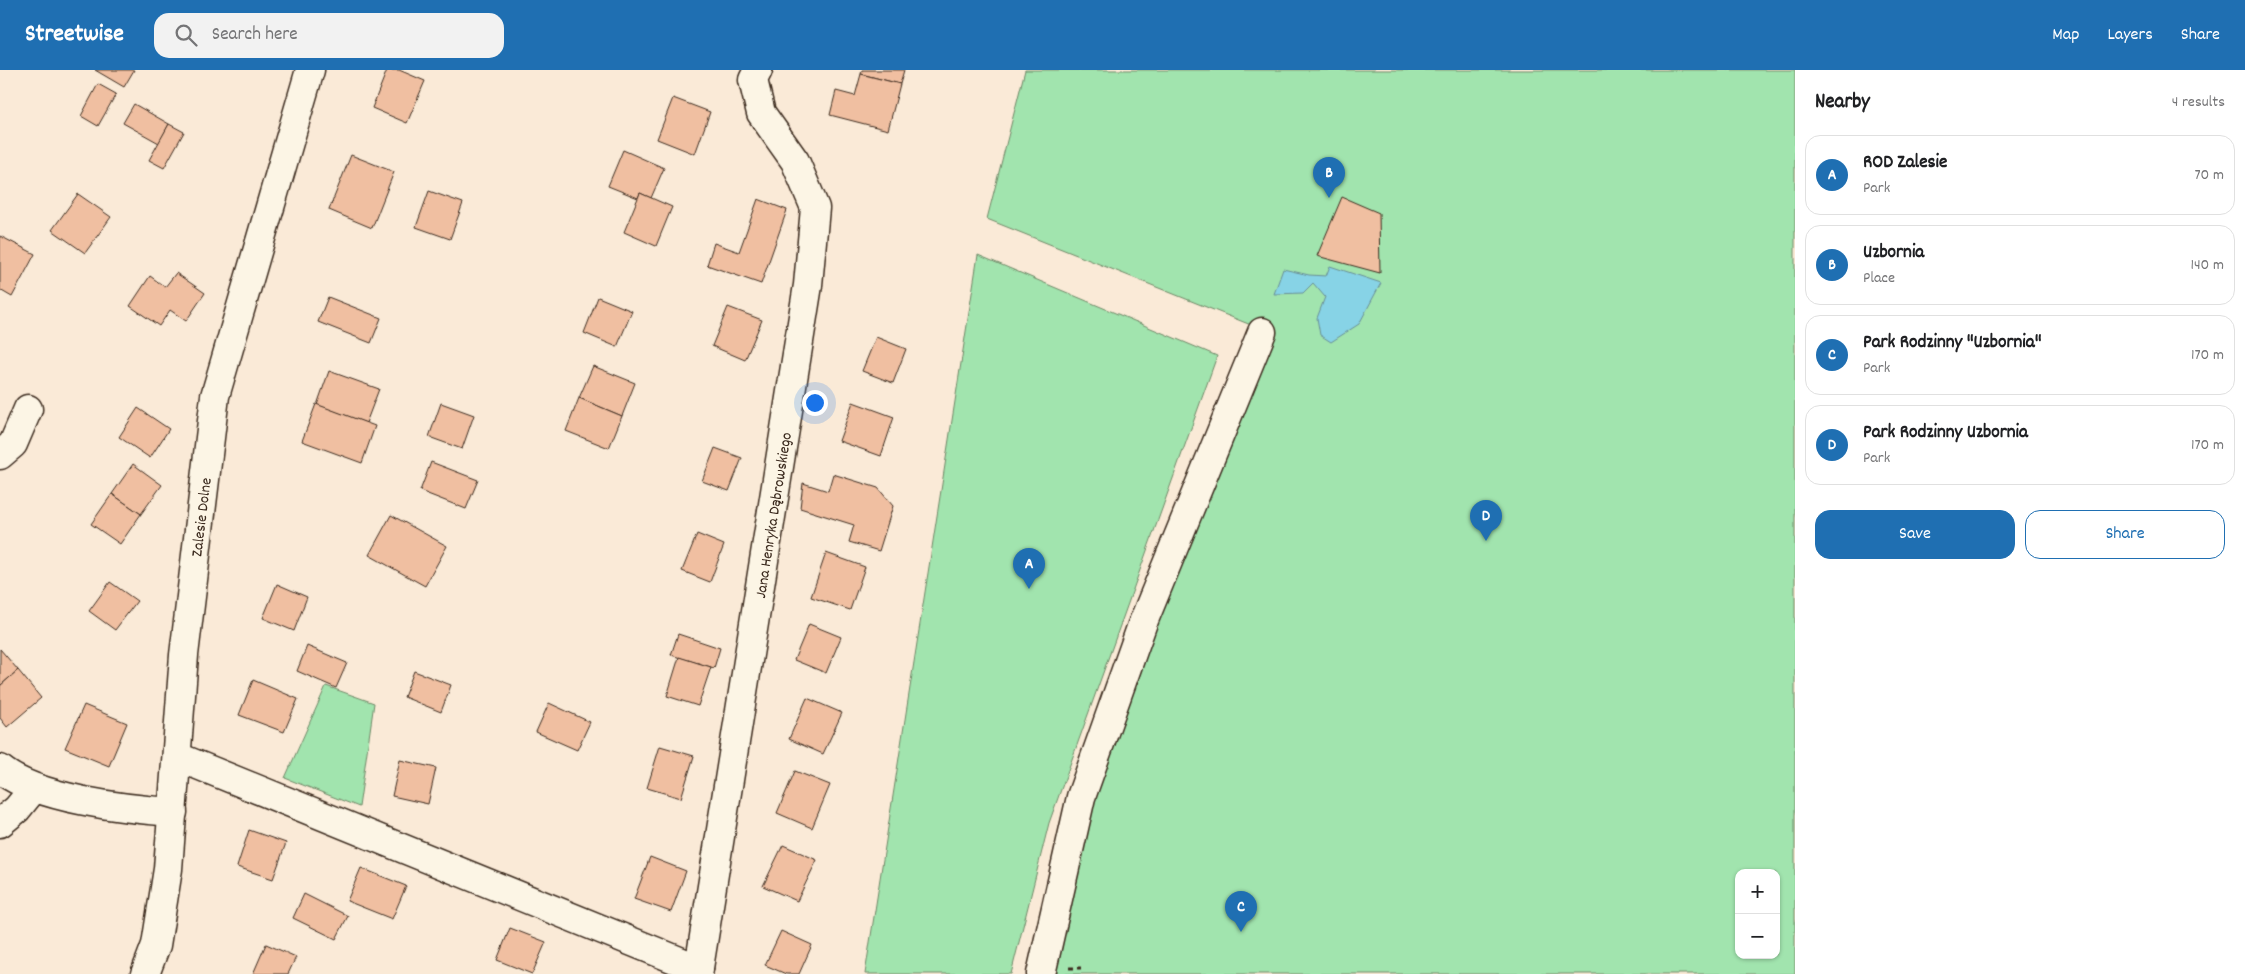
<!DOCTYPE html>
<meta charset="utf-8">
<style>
:root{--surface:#fff;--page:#f2f2f2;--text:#202124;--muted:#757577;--line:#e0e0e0;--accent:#1f6fb2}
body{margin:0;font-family:Dekko,sans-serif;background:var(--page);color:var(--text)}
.controls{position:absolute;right:15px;bottom:15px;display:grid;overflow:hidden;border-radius:10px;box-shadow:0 1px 4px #0004}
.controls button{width:45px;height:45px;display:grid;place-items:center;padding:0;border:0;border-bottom:1px solid var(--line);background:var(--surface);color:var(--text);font:25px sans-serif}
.you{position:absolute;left:814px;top:332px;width:18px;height:18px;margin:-12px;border:4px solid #fff;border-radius:50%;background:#1a73e8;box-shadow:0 0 0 8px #1a73e833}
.badge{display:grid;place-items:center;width:32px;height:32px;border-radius:50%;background:var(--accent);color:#fff;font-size:16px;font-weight:700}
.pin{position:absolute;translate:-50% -41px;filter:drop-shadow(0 1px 2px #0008)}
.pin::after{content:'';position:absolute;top:26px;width:18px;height:15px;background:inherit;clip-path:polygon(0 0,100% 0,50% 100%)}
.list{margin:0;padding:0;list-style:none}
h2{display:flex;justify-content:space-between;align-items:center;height:65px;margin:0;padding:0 20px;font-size:21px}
h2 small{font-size:16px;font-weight:400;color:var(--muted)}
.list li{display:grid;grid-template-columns:32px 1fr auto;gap:15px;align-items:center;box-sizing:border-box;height:80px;margin:0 10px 10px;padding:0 10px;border:1px solid var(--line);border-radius:15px}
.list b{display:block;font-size:19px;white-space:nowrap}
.list p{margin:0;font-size:16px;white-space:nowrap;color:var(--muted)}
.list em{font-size:16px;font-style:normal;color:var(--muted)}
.actions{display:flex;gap:10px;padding:15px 20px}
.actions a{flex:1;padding:11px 0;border:1px solid var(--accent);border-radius:15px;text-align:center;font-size:18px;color:var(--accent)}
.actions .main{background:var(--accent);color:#fff}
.icon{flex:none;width:28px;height:28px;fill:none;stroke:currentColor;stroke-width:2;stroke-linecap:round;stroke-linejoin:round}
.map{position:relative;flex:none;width:1795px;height:904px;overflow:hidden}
header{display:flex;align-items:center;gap:30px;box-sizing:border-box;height:70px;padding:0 25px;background:var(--accent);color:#fff}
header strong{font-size:24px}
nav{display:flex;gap:28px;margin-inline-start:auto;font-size:18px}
.search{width:350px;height:45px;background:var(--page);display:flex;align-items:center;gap:12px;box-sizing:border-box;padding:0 18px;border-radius:15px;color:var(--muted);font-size:19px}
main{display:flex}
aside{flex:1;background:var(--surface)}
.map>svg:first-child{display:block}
.green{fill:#a1e4ae;stroke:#6e8766;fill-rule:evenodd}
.water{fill:#87d3e6;stroke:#698f96}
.building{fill:#f0bfa1;stroke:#3b2a1e}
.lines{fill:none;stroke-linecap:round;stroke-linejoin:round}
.street-casing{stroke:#3b2a1e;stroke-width:31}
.secondary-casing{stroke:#3b2a1e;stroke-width:31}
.path{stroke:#3b2a1e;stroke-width:3;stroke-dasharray:5 4;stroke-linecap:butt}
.street{stroke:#fcf5e5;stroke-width:28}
.secondary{stroke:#fcf5e5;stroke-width:28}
.labels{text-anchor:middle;stroke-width:4;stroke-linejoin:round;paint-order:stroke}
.street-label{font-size:16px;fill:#3b2a1e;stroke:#fcf5e5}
</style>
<header>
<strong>Streetwise</strong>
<div class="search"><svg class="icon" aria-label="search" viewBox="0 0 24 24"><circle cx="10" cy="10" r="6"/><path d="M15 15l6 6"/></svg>Search here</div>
<nav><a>Map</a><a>Layers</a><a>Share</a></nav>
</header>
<main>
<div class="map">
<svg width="1795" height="904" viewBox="0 0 1795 904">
<rect width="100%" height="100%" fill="#faead7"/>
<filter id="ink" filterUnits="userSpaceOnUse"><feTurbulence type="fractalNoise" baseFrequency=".02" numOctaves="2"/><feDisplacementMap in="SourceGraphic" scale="10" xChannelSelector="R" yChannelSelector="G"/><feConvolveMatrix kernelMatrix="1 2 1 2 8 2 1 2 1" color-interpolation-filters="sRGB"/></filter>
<g filter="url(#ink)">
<!-- green -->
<g class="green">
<path d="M1025,0H1795V904H1041L1081,727L1256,257L987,149ZM1739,803H1776V885H1739Z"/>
<polygon points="978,185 1217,286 1049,753 1011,904 865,904"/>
<polygon points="326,616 374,633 359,737 285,708"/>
</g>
<!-- water -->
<polygon class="water" points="1330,196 1381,213 1359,254 1331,272 1320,265 1317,248 1325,227 1313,213 1303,223 1274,224 1283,199 1309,205 1326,206"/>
<!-- building -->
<g class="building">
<polygon points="95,0 134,0 124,17"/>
<polygon points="387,0 399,0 425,11 407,53 372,38"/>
<polygon points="862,0 904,0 900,14 861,4"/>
<polygon points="861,4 900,14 888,60 830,45 836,21 855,26"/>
<polygon points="98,14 116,24 98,56 81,46"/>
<polygon points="673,28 710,42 695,84 657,69"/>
<polygon points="134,34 169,54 159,73 123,53"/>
<polygon points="169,54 184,62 164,98 149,90"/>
<polygon points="623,80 664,98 651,128 640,123 638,128 608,116"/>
<polygon points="351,85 394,102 372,158 329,140"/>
<polygon points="429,121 463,133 450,169 416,157"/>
<polygon points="640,123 672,137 656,176 624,162"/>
<polygon points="78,124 111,147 85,183 52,160"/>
<polygon points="1342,127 1379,143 1380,203 1317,186"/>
<polygon points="758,129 787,140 761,214 707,195 714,173 739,182"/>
<polygon points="0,166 35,184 12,227 0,220"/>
<polygon points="176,203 205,223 186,251 170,240 159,256 130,236 150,206 165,217"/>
<polygon points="328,227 381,248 371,273 318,252"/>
<polygon points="598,227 632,241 617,277 584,263"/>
<polygon points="728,237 762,250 745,290 712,276"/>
<polygon points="876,267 906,279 893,313 862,301"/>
<polygon points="593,296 635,313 622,346 579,328"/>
<polygon points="329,301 379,319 366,353 317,335"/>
<polygon points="579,328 622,346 609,378 566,361"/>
<polygon points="853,332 894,347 881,386 839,371"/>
<polygon points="441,333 474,345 462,379 429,367"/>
<polygon points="316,334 375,356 362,393 302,371"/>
<polygon points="138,338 169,359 150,388 119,367"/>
<polygon points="715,378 742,388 729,421 702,411"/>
<polygon points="431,392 478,410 466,439 420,421"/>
<polygon points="133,394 162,415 141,444 112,424"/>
<polygon points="833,404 878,418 893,436 879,481 849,472 854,455 800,438 803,413 828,421"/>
<polygon points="112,424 141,444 120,474 91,454"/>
<polygon points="391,445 447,476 425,516 369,485"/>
<polygon points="697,464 724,475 710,512 682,501"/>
<polygon points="826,483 865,497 850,540 811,527"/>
<polygon points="110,512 137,531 115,560 89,541"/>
<polygon points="277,514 307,527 294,561 263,548"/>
<polygon points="809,554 841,567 826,603 794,590"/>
<polygon points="678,564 720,578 714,598 671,585"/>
<polygon points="307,576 347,593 336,618 297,601"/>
<polygon points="0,579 18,600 0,616"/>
<polygon points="679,587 711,597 698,636 667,626"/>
<polygon points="18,600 41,628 7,657 0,648 0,616"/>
<polygon points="414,601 451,615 441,642 404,627"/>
<polygon points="253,610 298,629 284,662 239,645"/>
<polygon points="807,628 842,643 823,684 789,669"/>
<polygon points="549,633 590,652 577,680 536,662"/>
<polygon points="84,635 127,653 109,696 65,678"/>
<polygon points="660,676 694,686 681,728 647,718"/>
<polygon points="400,690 436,698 428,734 392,726"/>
<polygon points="795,701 830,715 812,758 777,743"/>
<polygon points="249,760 286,773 273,809 237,797"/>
<polygon points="783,775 817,790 797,831 763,816"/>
<polygon points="650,787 686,801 671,842 634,829"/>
<polygon points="361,798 406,816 392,849 347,831"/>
<polygon points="304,824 348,846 336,869 293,848"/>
<polygon points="510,858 546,872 532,904 497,890"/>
<polygon points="781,861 812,875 799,904 786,904 765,895"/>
<polygon points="266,874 296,887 288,904 253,904"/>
</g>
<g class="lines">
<!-- street casing -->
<g class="street-casing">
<g id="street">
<polyline points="0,385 13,374 28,339"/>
<polyline points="178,687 699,899"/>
<path d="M0,699C36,729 127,739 173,742"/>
<polyline points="0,753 17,739 34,718"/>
<polyline points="145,904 156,875 168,799 184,585 215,326 310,0"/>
<polyline points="1041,904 1081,727 1142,555 1262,262"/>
</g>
</g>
<!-- secondary casing -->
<g class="secondary-casing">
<polyline id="secondary" points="698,904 808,215 815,138 795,91 761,43 753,10 758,0"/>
</g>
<!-- path -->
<polyline class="path" points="1069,898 1081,898"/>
<!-- street -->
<use href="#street" class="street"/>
<!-- secondary -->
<use href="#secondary" class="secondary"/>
</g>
</g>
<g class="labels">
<!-- street labels -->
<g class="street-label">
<text transform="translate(772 445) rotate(-81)" y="6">Jana Henryka Dąbrowskiego</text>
<text transform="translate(200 447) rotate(-83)" y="6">Zalesie Dolne</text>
</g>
</g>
</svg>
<div class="controls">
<button>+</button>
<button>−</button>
</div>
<div class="you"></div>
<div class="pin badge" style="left:1029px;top:519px">A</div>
<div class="pin badge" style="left:1329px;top:128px">B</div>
<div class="pin badge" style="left:1241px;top:862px">C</div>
<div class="pin badge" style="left:1486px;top:471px">D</div>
</div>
<aside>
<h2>Nearby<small>4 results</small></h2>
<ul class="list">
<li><span class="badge">A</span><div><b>ROD Zalesie</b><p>Park</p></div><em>70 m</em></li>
<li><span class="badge">B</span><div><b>Uzbornia</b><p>Place</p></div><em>140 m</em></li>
<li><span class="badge">C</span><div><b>Park Rodzinny &quot;Uzbornia&quot;</b><p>Park</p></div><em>170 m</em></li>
<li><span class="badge">D</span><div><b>Park Rodzinny Uzbornia</b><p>Park</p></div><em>170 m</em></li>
</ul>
<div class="actions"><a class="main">Save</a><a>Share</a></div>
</aside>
</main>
